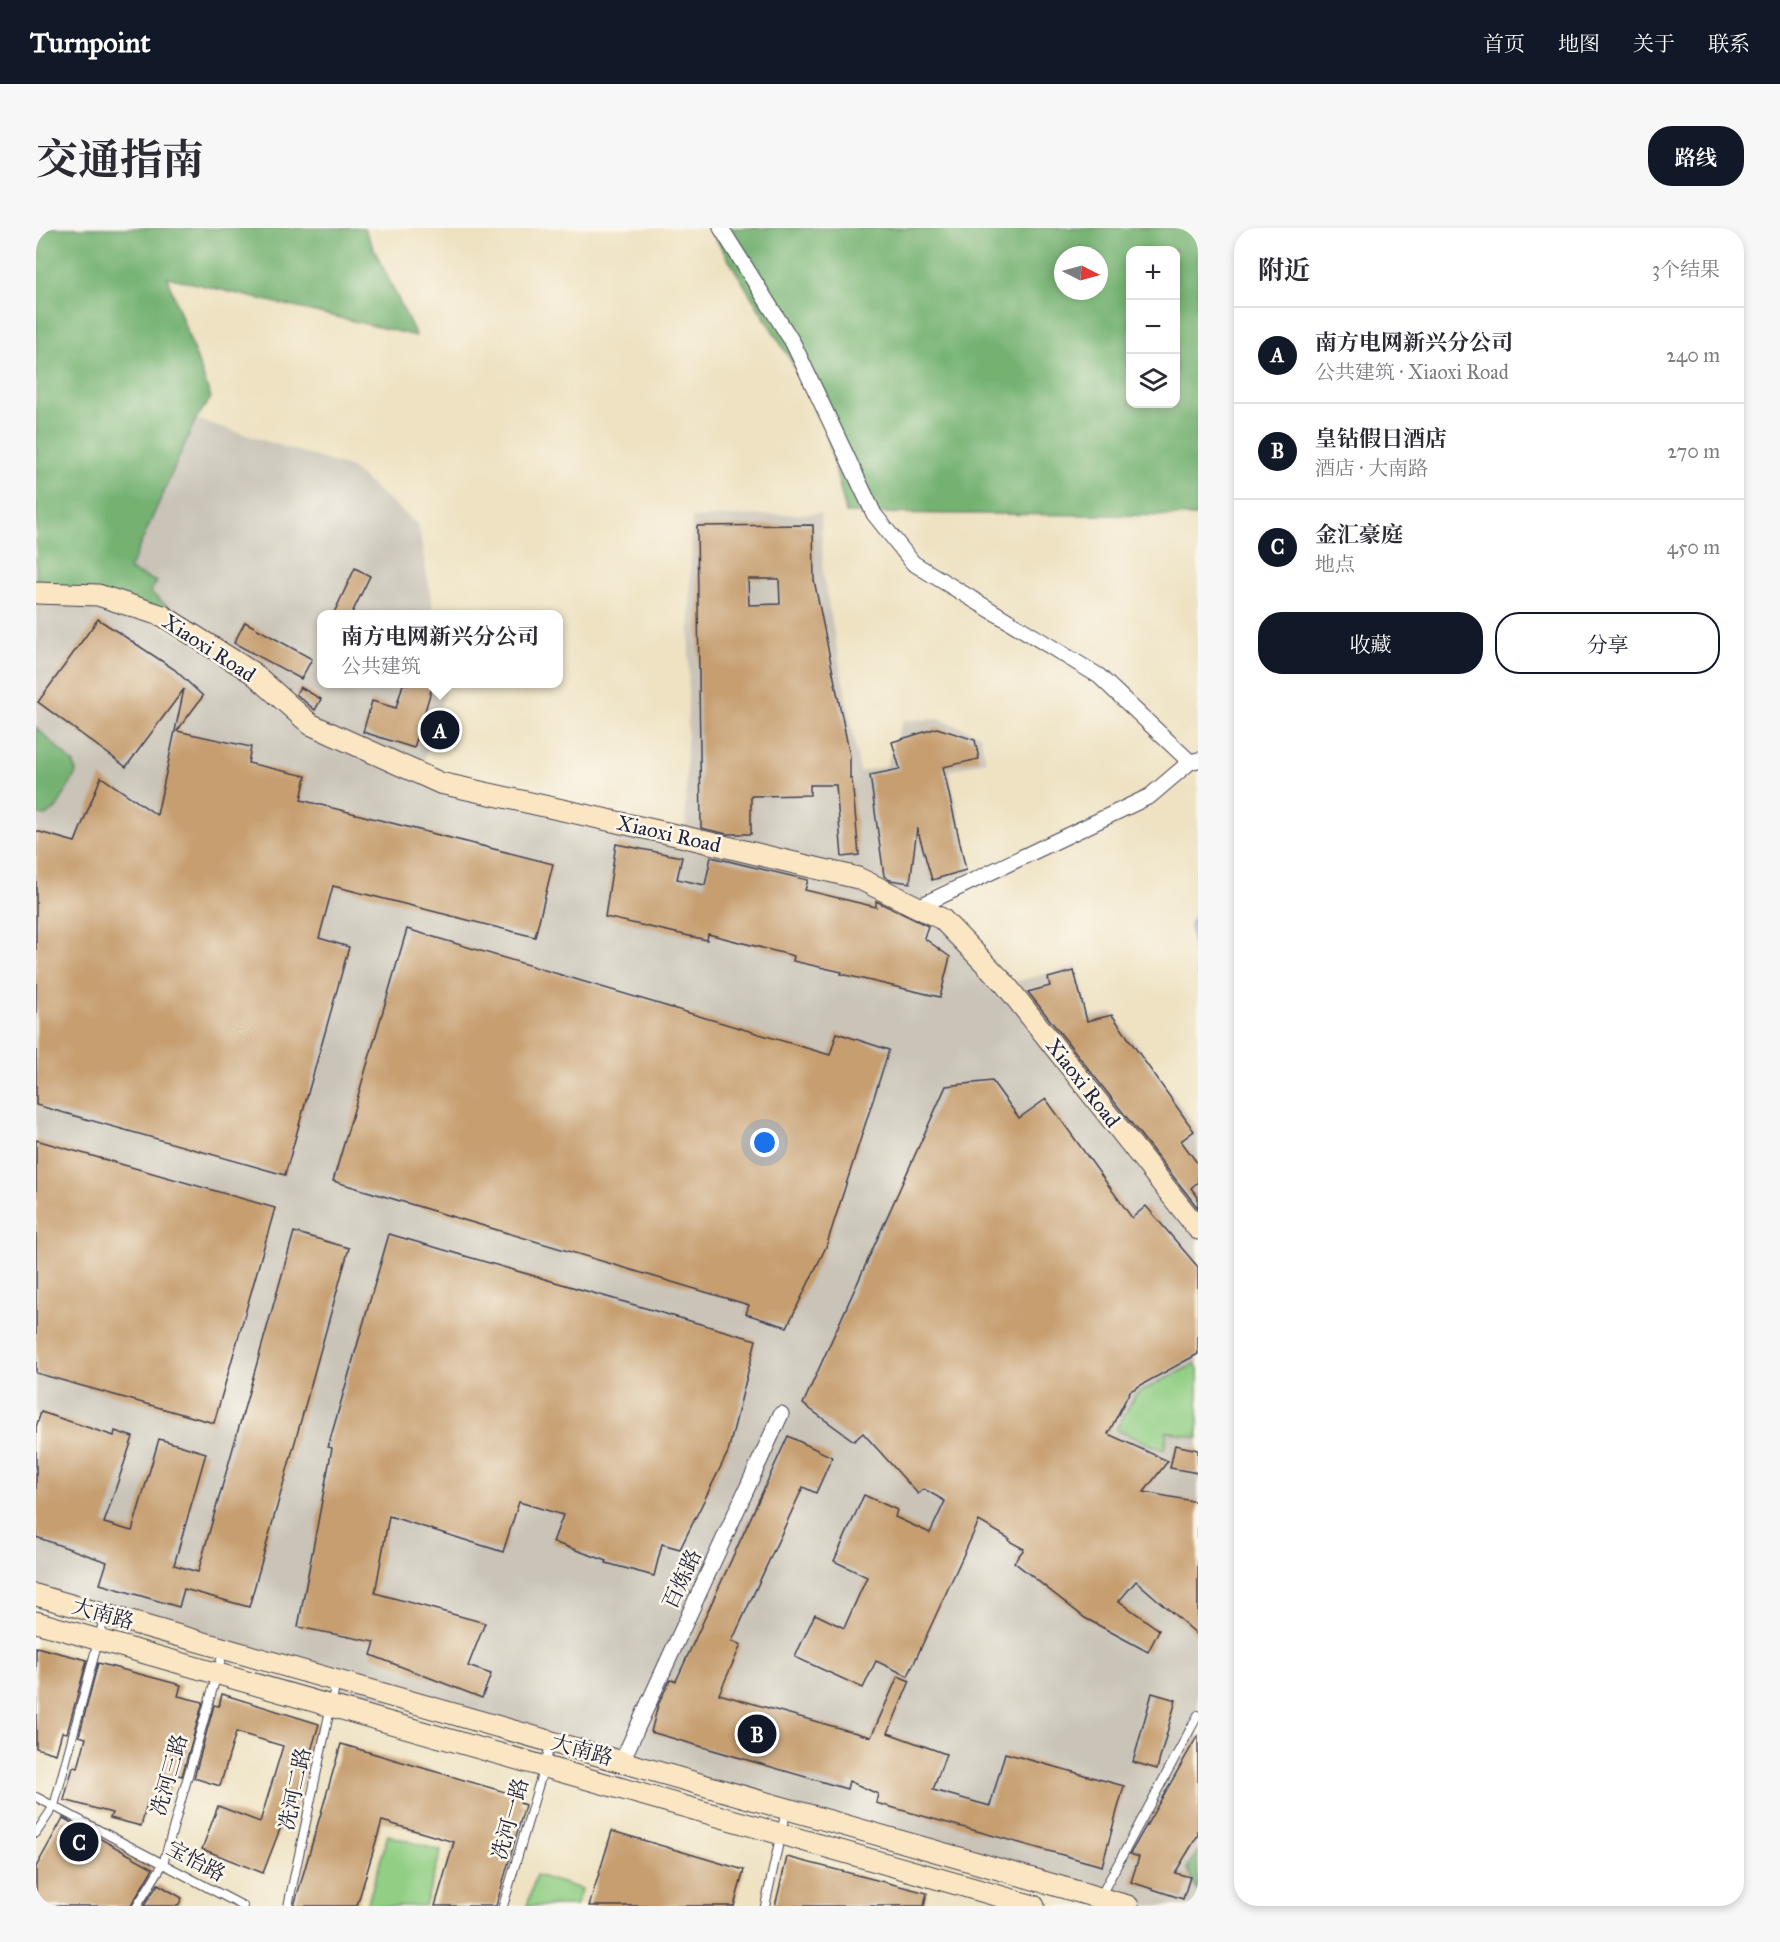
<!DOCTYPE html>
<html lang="zh">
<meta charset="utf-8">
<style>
:root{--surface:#fff;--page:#f7f7f7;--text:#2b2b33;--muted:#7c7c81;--line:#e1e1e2;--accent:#111827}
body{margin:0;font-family:"IM FELL Great Primer","Noto Serif SC",serif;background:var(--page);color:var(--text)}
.controls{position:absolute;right:18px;top:18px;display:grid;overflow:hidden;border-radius:12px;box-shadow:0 3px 9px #0003}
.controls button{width:54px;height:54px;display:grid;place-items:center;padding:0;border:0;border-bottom:2px solid var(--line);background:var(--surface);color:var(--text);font:30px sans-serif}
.compass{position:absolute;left:1018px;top:18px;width:54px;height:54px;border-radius:50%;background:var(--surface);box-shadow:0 3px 9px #0003;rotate:96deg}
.you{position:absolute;left:729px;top:915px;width:21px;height:21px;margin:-15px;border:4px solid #fff;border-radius:50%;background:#1a73e8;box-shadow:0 0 0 9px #1a73e833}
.badge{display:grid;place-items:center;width:39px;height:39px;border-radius:50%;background:var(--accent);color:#fff;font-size:20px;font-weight:700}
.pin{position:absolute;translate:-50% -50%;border:3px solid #fff;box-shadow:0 2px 6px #0006}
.popup{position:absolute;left:281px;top:382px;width:246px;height:78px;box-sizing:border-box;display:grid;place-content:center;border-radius:12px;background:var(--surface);filter:drop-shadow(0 2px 4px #0005);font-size:20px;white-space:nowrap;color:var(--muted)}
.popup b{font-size:22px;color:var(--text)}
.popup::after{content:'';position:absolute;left:50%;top:100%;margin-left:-12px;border:12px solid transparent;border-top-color:var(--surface)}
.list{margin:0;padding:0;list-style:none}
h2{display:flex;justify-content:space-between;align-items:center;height:78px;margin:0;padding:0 24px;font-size:26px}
h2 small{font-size:20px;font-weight:400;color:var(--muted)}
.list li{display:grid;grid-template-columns:39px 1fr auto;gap:18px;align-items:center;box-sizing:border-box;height:96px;padding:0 24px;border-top:2px solid var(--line)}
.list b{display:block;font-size:22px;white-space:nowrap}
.list p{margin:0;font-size:20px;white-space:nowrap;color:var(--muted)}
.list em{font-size:20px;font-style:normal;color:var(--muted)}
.actions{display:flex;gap:12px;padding:18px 24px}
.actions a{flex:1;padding:14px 0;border:2px solid var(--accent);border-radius:24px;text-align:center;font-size:21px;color:var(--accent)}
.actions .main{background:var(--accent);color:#fff}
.icon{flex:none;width:33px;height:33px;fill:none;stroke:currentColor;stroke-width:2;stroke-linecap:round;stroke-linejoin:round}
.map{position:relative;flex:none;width:1162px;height:1678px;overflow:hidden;border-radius:24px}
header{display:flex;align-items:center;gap:36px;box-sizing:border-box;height:84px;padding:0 30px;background:var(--accent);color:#fff}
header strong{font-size:28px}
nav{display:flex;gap:33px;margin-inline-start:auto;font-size:21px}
.intro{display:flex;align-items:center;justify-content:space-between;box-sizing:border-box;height:144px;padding:0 36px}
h1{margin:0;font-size:42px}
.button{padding:15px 27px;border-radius:24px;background:var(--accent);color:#fff;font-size:21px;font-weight:700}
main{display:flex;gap:36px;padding:0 36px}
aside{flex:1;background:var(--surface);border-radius:24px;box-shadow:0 3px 9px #0003}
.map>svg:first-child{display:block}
.industrial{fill:#c9c3b8}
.green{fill:#92cf85;stroke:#5a7860;stroke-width:1.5}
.forest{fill:#75b272;stroke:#4c6a56;stroke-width:1.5;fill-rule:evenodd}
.water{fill:#70aee2;stroke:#49688e;stroke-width:1.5}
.building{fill:#c69e70;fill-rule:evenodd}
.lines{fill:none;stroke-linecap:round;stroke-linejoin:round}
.lane-casing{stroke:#413f4f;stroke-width:10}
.street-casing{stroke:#413f4f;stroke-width:17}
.secondary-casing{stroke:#413f4f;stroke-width:23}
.lane{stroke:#fff;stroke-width:8}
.street{stroke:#fff;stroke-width:15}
.secondary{stroke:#fbe6c4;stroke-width:21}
.labels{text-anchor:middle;stroke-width:5;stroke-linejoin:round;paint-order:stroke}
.street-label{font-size:21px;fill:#22223b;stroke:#fbf7ec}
</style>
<header>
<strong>Turnpoint</strong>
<nav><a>首页</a><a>地图</a><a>关于</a><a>联系</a></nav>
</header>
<div class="intro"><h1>交通指南</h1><a class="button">路线</a></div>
<main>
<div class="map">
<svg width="1162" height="1678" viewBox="0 0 1162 1678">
<rect width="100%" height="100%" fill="#fbf7ec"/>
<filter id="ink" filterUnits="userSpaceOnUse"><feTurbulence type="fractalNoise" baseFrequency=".0167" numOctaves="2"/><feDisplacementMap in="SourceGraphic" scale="12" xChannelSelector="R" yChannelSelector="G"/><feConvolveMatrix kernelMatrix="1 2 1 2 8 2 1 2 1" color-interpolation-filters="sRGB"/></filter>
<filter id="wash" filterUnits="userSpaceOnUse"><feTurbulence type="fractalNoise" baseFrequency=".008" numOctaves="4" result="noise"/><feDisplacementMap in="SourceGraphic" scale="24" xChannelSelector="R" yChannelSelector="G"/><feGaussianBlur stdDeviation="1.35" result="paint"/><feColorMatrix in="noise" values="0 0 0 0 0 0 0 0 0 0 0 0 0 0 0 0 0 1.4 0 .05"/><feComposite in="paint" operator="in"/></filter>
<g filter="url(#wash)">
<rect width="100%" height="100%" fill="#eee2c2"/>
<!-- industrial -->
<polygon class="industrial" points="160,191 315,240 382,297 398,386 286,386 286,456 411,456 384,546 649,608 656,290 785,285 787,346 824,544 850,538 867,492 903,491 944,507 950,533 912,543 936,645 903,659 888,671 969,756 1041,738 1054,789 1077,784 1162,902 1162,935 1157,939 1162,945 1162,1678 1092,1678 0,1374 0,365 62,367 210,440 114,364 121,354 93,342"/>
<!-- green -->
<g class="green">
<polygon points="1159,1136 1162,1141 1162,1210 1131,1203 1128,1222 1080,1202 1100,1166"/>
<polygon points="352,1607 405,1623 389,1678 331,1678"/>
<polygon points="500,1647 545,1661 540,1678 491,1678"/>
</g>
<!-- forest -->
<g class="forest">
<polygon points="0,0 328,0 380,108 131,49 175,170 160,191 93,342 121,354 114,364 217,445 127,388 0,365"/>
<path d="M673,0H1162V288L810,285L785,181ZM1094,22H1140V176H1094ZM1027,27H1063V63H1027Z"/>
<polygon points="0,499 38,536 40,545 20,581 9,588 0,586"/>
<polygon points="1162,1623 1162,1664 1151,1640"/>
</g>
<!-- water -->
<polygon class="water" points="1162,682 1162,749 1154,697"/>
<g id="blocks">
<!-- building -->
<g class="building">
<path d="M777,297L778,352L814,528V551H816L823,627L806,629L800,557H774V567L715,568V606H691L665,600L661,298ZM712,351H743L744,376L713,377Z"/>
<polygon points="319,340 334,348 315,387 297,387"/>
<polygon points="62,391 138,441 167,468 141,503 215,519 212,535 270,548 265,572 517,636 499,709 297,658 283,710 313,719 249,947 0,877 0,603 39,614 65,549 121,587 148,461 90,539 2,474"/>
<polygon points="209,394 276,431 265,451 198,415"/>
<polygon points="367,456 397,456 378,520 327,504 336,473 360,480"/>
<polygon points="264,459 285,471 279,482 260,466"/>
<polygon points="901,500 939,512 943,531 907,539 930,642 896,652 881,600 874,655 854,652 848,648 834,547 864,541 856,514"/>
<polygon points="580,616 646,629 641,651 669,657 675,629 772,652 769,662 840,679 840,673 892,698 888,710 914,729 904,769 805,746 806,744 757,733 758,728 672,706 671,712 569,689"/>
<polygon points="371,701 794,827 801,805 853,822 790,1019 751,1099 710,1086 713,1077 297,953"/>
<polygon points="1038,743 1051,793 1076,787 1158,903 1145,913 1162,936 1162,954 1155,960 1162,969 1162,980 992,764 1014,758 1012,750"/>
<polygon points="956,853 983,890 1010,871 1096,990 1110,978 1162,1039 1162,1126 1094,1163 1072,1206 1132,1233 1108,1264 1162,1274 1162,1407 1100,1353 1083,1373 1123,1402 1112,1424 1049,1390 978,1334 988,1321 973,1313 974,1311 943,1293 872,1448 840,1433 827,1460 759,1429 779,1386 808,1400 831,1349 798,1333 828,1267 861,1282 859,1289 894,1305 909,1273 888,1261 882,1266 827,1205 818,1213 767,1176 910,858"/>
<polygon points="0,912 239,980 178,1195 0,1145"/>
<polygon points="258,1004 313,1020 213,1379 148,1361 143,1379 64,1356 71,1334 0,1309 0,1199 5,1184 78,1208 79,1203 97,1209 68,1295 96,1303 123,1211 170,1225 138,1337 162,1344"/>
<polygon points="353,1006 720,1112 692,1224 644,1321 626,1316 618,1348 570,1335 571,1333 517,1314 527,1287 483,1274 467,1324 353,1288 339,1365 449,1395 432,1438 455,1446 446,1470 335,1427 339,1414 262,1399 296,1220 292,1219"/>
<polygon points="752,1208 796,1229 780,1265 767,1259 696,1413 705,1417 683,1466 835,1509 862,1448 874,1453 852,1505 910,1526 897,1562 954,1578 969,1525 1088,1558 1066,1638 840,1575 842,1566 813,1553 811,1561 615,1504 622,1477 634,1452 640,1453"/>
<polygon points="1139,1217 1162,1222 1162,1245 1134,1240"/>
<polygon points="0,1419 51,1432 31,1505 26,1504 20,1526 0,1520"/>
<polygon points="62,1435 145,1457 142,1468 167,1474 146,1548 139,1546 131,1577 112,1572 105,1598 74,1590 76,1585 28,1572 37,1539 42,1540 50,1510 43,1508"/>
<polygon points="1116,1465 1140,1472 1121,1541 1097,1534"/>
<polygon points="186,1466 283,1496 257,1584 251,1583 227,1645 166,1621 182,1578 224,1594 247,1518 200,1504 184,1558 158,1550 178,1477 183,1478"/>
<polygon points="1162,1507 1162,1607 1139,1645 1154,1649 1147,1671 1095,1654 1103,1629 1094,1626"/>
<polygon points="305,1516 486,1569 484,1575 489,1577 460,1678 399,1678 418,1614 346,1593 321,1678 258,1678"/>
<polygon points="27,1590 117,1640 95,1678 0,1678 0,1639"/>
<polygon points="576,1603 708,1642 698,1678 553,1678"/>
<polygon points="751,1629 891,1665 888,1678 739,1678"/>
<polygon points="122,1656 146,1670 142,1678 108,1678"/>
</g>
</g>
</g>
<g filter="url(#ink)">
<use href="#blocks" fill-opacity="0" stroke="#413f4f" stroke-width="1.5"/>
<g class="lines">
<!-- lane casing -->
<g class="lane-casing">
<g id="lane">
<polyline points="0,1569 207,1678"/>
<polyline points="0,1605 18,1578 69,1387"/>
<polyline points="1064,1669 1162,1487"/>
<polyline points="101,1678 127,1636 188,1421"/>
<polyline points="252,1678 300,1454"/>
<polyline points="467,1678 515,1515"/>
<polyline points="729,1678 750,1582"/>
</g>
</g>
<!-- street casing -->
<g class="street-casing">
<g id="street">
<polyline points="685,0 757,115 838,286 877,335 1063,448 1154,534"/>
<polyline points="882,679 1114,568 1154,534 1162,532"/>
<polyline points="586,1533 745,1186"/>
</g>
</g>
<!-- secondary casing -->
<g class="secondary-casing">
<g id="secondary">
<polyline points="0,365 62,367 127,388 217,445 274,496 404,555 649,609 822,650 906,691 969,756 1162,1001"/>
<polyline points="0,1367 1092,1678"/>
<polyline points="0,1394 998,1678"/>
</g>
</g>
<!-- lane -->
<use href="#lane" class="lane"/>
<!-- street -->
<use href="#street" class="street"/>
<!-- secondary -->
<use href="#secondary" class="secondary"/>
</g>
</g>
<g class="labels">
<!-- street labels -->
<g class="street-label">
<text transform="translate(173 420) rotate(33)" y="7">Xiaoxi Road</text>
<text transform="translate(633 606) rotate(13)" y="7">Xiaoxi Road</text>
<text transform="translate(1047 855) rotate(52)" y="7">Xiaoxi Road</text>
<text transform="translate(646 1351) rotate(-65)" y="7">百炼路</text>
<text transform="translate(67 1386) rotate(16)" y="7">大南路</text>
<text transform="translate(546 1522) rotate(16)" y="7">大南路</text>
<text transform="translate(133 1547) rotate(-74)" y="7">冼河三路</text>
<text transform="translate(259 1561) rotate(-78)" y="7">冼河二路</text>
<text transform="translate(474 1591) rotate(-74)" y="7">冼河一路</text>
<text transform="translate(160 1633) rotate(28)" y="7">宝怡路</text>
</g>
</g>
</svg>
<div class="controls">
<button>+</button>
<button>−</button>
<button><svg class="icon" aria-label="layers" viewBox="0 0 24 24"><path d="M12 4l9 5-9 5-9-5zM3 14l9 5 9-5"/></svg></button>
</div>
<svg class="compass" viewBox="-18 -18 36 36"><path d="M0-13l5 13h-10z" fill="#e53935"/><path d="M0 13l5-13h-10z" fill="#7c7c81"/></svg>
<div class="you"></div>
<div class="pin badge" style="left:404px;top:502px">A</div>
<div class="popup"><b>南方电网新兴分公司</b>公共建筑</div>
<div class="pin badge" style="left:721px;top:1506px">B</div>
<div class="pin badge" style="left:43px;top:1614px">C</div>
</div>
<aside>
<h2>附近<small>3个结果</small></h2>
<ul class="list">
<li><span class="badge">A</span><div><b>南方电网新兴分公司</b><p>公共建筑 · Xiaoxi Road</p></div><em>240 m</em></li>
<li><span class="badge">B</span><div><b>皇钻假日酒店</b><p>酒店 · 大南路</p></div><em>270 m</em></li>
<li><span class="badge">C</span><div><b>金汇豪庭</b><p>地点</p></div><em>450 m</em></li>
</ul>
<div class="actions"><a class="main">收藏</a><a>分享</a></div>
</aside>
</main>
